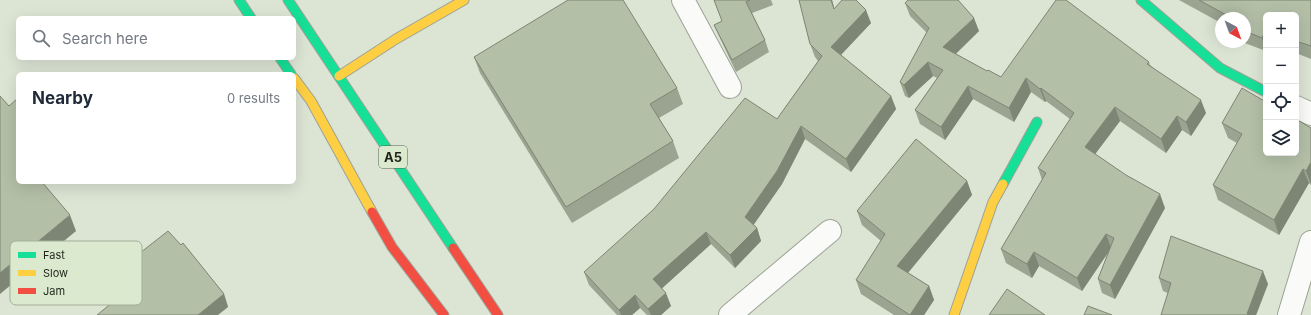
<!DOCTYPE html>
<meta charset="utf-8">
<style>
:root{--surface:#fff;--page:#f6f6f7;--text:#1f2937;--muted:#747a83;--line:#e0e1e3}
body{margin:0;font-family:Inter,sans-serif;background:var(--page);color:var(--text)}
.controls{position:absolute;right:12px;top:12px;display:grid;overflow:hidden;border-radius:6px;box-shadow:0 4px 16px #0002}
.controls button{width:36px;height:36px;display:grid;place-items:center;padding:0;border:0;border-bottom:1px solid var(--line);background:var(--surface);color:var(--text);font:20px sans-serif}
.compass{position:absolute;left:1215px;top:12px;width:36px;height:36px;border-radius:50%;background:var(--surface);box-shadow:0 4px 16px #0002;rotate:139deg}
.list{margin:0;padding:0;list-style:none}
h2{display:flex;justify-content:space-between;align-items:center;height:52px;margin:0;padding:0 16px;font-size:17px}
h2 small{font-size:13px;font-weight:400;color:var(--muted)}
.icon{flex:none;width:22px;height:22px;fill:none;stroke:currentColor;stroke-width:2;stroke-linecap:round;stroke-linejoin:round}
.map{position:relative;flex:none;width:1311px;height:315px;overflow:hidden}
.search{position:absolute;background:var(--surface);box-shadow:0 4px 16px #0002;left:16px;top:16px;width:280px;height:44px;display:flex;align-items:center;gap:10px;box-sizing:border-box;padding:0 14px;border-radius:6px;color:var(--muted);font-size:15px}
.panel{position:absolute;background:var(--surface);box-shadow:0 4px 16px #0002;left:16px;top:72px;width:280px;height:112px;border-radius:6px}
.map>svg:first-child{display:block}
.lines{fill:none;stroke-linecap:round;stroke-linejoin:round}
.street-casing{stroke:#9ca396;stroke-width:24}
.fast-casing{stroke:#9ca396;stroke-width:11}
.slow-casing{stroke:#9ca396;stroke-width:11}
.jam-casing{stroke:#9ca396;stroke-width:11}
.street{stroke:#fafbf9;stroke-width:22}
.fast{stroke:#16e098;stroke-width:9}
.slow{stroke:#ffcf43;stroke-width:9}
.jam{stroke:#f24e42;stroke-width:9}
.wall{fill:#9aa490}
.shaded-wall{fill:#7d8675}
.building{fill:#b3bfa7;stroke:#7d8675}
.labels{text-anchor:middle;stroke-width:3.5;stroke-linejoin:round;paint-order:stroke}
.shield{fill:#dbeace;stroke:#575f50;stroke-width:1}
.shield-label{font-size:13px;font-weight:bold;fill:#1f241a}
.key{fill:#dbeace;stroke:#a3af98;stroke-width:1}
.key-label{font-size:11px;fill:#1f241a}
</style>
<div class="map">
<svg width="1311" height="315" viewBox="0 0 1311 315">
<rect width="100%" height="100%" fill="#dce4d4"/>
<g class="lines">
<!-- street casing -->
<g class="street-casing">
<g id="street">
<polyline points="683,0 730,87"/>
<polyline points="1296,107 1311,114"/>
<polyline points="730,315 830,231"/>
<polyline points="1289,315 1311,242"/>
</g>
</g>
<!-- fast casing -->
<g class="fast-casing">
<g id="fast">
<polyline points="239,0 251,18"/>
<polyline points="288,0 453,248"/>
<polyline points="1141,0 1220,68 1266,92"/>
<polyline points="280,58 291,74"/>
<polyline points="1003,184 1037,122"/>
</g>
</g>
<!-- slow casing -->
<g class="slow-casing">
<g id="slow">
<polyline points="339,76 396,39 464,0"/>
<polyline points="294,78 311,101 372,212"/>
<polyline points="954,315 993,202 1003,184"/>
</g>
</g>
<!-- jam casing -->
<g class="jam-casing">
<g id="jam">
<polyline points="372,212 392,247 444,315"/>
<polyline points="453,248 498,315"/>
</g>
</g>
<!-- street -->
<use href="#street" class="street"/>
<!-- fast -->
<use href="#fast" class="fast"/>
<!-- slow -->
<use href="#slow" class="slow"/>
<!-- jam -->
<use href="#jam" class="jam"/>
</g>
<!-- wall -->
<g class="wall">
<polygon points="714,0 771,0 773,5 752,13 765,40 769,52 736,72 719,36 714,25 722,21"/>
<polygon points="799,0 832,0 834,8 871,23 841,55 891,96 896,109 851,172 805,139 782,184 753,225 757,228 761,241 735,268 711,244 662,288 671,306 661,315 647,315 640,308 632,315 617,315 589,285 584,272 777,119 818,61 815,57 810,44"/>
<polygon points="1179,0 1311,0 1311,59 1296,53 1296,15 1266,15 1266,51 1242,42 1245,42 1245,18 1221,18 1221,23"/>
<polygon points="905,3 979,31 956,54 987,71 1001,77 1149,62 1150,65 1206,113 1191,136 1182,130 1166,153 1120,121 1095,154 1165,208 1115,299 1102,293 1098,279 1108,253 1082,291 1039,266 1032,278 1006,263 1001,249 1042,180 1038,168 1070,119 1046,101 1045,102 1031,92 1014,122 973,99 945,140 920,124 915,110 937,78 933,76 909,98 905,96 900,82 927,33 910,16"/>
<polygon points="474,57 677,88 683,104 659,118 673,141 679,158 572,223 480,73"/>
<polygon points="1222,123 1311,128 1311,185 1309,183 1279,235 1218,200 1213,185 1237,143 1228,138"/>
<polygon points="967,181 972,195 908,273 929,286 934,300 924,315 894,315 861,294 856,280 881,241 862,225 857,211"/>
<polygon points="181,245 224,294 228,307 127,290 122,284 117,271"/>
<polygon points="1159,278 1268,284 1256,315 1161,315 1168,293 1163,291"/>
</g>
<!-- shaded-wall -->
<g class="shaded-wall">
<polygon points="831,0 832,0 838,22 834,9"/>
<polygon points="866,10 871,23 836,60 831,47"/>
<polygon points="974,18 979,31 948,61 943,47"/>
<polygon points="1266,29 1266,48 1262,38"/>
<polygon points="928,62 933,76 909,98 904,85"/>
<polygon points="1026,78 1031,92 1014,122 1009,108"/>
<polygon points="968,86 973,99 945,140 941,127"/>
<polygon points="1041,88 1046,101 1045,102 1040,89"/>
<polygon points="891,96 896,109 851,172 846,159"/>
<polygon points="1201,100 1206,113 1191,136 1186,122"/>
<polygon points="1115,107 1120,121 1090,161 1085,147"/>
<polygon points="1177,116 1182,130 1166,153 1161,139"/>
<polygon points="801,126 805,139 782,184 750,230 745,217"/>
<polygon points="1311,162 1311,184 1306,171"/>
<polygon points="1303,169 1309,183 1279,235 1274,220"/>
<polygon points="967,181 972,195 902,280 897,266"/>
<polygon points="1160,194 1165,208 1115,299 1110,285"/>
<polygon points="70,215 76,231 0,294 0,273"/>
<polygon points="757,228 761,241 735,268 730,255"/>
<polygon points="706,232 711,244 658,292 653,279"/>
<polygon points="1106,234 1111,248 1082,291 1077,278"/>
<polygon points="1034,252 1039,266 1032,278 1027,264"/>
<polygon points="1263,271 1268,284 1256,315 1247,315 1247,314"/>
<polygon points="929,286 934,300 924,315 910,315"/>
<polygon points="666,293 671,306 661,315 651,315 648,309"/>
<polygon points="224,294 228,307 218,315 198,315"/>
<polygon points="635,295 640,308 632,315 621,315 619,310"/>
</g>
<!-- building -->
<g class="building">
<polygon points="568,0 623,0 677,88 650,104 673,141 566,207 474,57"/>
<polygon points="714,0 750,0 746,2 765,40 732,60 714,25 722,21"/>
<polygon points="799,0 831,0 834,9 842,0 856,0 866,10 831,47 891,96 846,159 801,126 777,171 745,217 757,228 730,255 706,232 653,279 666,293 648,309 635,295 619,310 584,272 654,209 745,98 777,119 822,56 810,44"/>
<polygon points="908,0 958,0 974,18 943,47 987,71 988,70 1001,77 1056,0 1066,0 1149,62 1147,64 1201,100 1186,122 1177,116 1161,139 1115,107 1085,147 1126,175 1160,194 1110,285 1098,279 1114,238 1106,234 1077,278 1034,252 1027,264 1001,249 1046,173 1038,168 1074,113 1041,88 1040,89 1026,78 1009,108 968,86 941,127 915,110 943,70 928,62 904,85 900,82 929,28 905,3"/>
<polygon points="1199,0 1311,0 1311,46 1296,41 1296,15 1266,15 1266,29 1262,38 1245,31 1245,18 1227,18 1228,16"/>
<polygon points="1242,88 1266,102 1266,153 1296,153 1296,119 1311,128 1311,162 1306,171 1303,169 1274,220 1213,185 1242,134 1222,123"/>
<polygon points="0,96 9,106 18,98 18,182 42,182 70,215 0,273"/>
<polygon points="916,139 967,181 897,266 929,286 910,315 856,280 885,234 857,211"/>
<polygon points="168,231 181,245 183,243 224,294 198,315 97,315 130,288 117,271"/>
<polygon points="1171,236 1263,271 1247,314 1250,315 1161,315 1171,283 1159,278"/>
<polygon points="1007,289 1045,315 989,315"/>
<polygon points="1088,306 1112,315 1084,315"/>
</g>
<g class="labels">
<!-- shield labels -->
<rect class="shield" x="379" y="146" width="28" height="22" rx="3"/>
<g class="shield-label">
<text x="393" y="162">A5</text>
</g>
</g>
<!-- legend -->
<rect x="10" y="241" width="132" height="64" rx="6" class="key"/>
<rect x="18" y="252" width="18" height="6" fill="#16e098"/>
<rect x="18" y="270" width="18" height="6" fill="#ffcf43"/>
<rect x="18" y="288" width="18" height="6" fill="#f24e42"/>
<g class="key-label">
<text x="43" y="259">Fast</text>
<text x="43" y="277">Slow</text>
<text x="43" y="295">Jam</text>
</g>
</svg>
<div class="controls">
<button>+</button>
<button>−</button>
<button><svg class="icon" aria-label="locate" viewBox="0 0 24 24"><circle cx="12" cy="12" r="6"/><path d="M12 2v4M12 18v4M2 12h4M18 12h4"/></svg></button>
<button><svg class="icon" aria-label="layers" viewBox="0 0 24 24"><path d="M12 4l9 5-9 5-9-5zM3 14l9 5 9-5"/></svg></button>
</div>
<svg class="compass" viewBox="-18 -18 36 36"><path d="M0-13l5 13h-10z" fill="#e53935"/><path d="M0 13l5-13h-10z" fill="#747a83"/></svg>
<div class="search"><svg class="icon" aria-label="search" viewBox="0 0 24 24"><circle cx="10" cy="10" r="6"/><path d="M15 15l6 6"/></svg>Search here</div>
<section class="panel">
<h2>Nearby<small>0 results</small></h2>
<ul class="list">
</ul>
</section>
</div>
